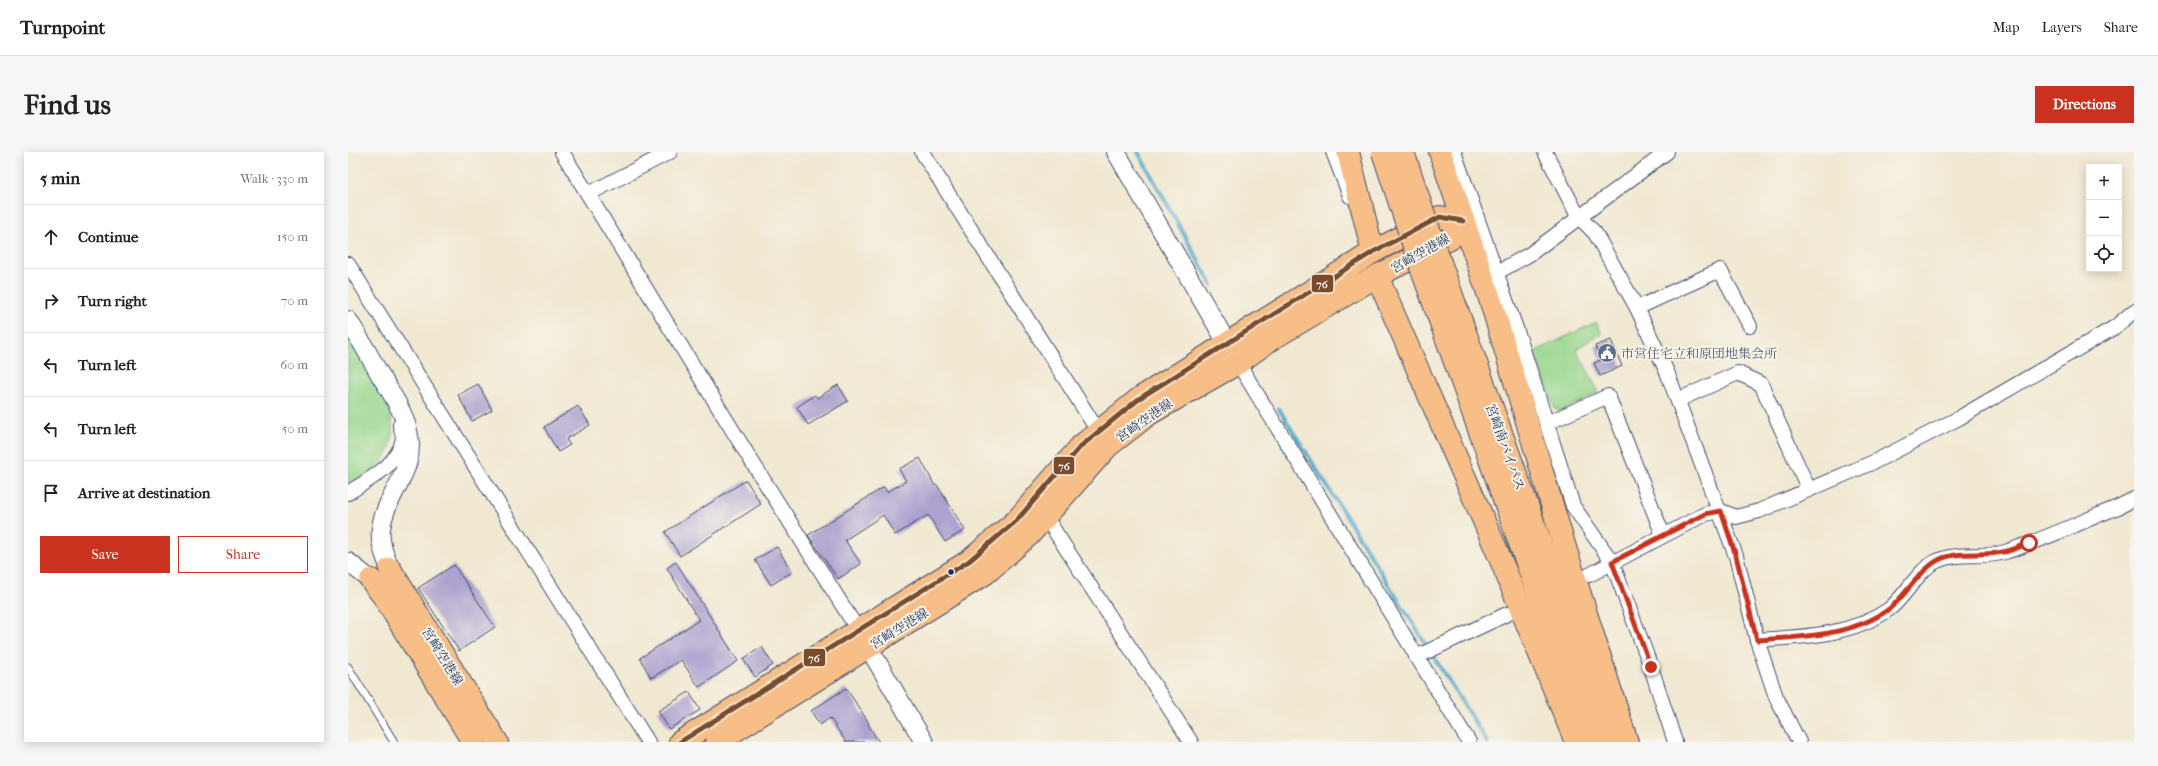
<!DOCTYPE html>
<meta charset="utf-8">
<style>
:root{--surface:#fff;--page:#f6f6f6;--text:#222;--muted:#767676;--line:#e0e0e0;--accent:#c8321e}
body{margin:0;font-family:"IM FELL French Canon","Noto Serif JP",serif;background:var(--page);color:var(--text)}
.controls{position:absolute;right:12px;top:12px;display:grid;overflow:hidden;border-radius:0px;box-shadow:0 2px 10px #0003}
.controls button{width:36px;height:36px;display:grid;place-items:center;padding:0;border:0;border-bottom:1px solid var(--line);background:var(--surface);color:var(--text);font:20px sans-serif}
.stop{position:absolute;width:12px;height:12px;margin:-9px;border:3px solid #c8321e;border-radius:50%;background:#fff}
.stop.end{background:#c8321e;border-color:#fff;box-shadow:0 1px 4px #0008}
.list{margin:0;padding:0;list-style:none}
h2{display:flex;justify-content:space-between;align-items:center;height:52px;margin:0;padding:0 16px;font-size:17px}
h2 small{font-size:13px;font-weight:400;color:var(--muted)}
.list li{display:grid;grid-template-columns:26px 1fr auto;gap:12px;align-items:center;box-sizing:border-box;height:64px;padding:0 16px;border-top:1px solid var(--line)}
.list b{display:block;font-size:15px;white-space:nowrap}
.list em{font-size:13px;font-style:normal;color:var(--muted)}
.actions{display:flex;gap:8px;padding:12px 16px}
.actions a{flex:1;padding:9px 0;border:1px solid var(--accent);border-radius:0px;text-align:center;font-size:14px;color:var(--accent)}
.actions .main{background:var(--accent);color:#fff}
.icon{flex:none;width:22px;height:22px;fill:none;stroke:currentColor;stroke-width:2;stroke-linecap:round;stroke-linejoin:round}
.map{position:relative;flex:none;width:1786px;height:590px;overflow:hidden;border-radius:0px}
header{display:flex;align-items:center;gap:24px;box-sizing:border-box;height:56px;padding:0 20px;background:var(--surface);border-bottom:1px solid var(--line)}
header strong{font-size:19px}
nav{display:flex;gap:22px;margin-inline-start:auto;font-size:14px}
.intro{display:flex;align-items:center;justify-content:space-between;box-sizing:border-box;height:96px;padding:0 24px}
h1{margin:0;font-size:28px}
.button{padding:10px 18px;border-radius:0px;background:var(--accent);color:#fff;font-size:14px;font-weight:700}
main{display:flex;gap:24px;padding:0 24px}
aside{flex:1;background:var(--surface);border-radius:0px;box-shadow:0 2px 10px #0003}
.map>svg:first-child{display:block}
.green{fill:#97d78d;stroke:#598376}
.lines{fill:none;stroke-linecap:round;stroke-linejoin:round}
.stream{stroke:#53acd0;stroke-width:4}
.building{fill:#aca1cf}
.service-casing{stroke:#3b4b6f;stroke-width:9}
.minor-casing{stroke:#3b4b6f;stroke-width:16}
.tertiary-casing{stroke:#3b4b6f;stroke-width:20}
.primary-casing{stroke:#3b4b6f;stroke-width:24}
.trunk-casing{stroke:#3b4b6f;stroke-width:24}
.service{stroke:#fff;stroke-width:7}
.minor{stroke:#fff;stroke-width:14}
.tertiary{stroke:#fff;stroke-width:18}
.primary{stroke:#f7be87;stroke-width:22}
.trunk{stroke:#f7be87;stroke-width:22}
.trunk-bridge-casing{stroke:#3b4b6f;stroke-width:24;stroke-linecap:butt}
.trunk-bridge{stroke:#f7be87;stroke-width:22}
.bus-1-casing{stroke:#f7f3e8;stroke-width:8}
.bus-1{stroke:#7a4b2a;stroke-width:5}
.route{stroke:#c8321e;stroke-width:5}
.bus-dot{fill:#1b2f5e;stroke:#f7f3e8;stroke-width:1.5}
.labels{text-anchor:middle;stroke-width:4;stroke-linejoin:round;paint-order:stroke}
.street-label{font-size:13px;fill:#1b2f5e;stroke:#f7f3e8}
.service-label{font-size:13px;fill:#4e5e75;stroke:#f7f3e8;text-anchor:start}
.line-badge{stroke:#f7f3e8;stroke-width:1.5}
.badge-label{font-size:11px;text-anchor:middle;font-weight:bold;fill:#fff}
</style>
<header>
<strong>Turnpoint</strong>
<nav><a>Map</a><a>Layers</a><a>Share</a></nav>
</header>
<div class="intro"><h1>Find us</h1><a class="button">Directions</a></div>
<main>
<aside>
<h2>5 min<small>Walk · 330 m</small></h2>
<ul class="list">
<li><svg class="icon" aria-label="ahead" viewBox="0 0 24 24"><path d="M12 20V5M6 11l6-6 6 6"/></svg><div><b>Continue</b></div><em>150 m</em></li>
<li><svg class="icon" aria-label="right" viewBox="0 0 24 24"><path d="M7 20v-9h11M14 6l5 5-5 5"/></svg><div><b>Turn right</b></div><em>70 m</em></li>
<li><svg class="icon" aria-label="left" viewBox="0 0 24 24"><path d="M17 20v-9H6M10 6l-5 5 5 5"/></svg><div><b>Turn left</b></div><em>60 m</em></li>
<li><svg class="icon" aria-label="left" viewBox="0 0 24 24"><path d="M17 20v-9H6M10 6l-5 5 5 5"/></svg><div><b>Turn left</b></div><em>50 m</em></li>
<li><svg class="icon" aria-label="arrive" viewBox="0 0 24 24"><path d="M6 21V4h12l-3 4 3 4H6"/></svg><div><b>Arrive at destination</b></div></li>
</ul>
<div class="actions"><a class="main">Save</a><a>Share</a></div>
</aside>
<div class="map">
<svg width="1786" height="590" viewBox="0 0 1786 590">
<rect width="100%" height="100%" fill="#f7f3e8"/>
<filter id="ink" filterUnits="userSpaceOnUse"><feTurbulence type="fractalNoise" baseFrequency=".025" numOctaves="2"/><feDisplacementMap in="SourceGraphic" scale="8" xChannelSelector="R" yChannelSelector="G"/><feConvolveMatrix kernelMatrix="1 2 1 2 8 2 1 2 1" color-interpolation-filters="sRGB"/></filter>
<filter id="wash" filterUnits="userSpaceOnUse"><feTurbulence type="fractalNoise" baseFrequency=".012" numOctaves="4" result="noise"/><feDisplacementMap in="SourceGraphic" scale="16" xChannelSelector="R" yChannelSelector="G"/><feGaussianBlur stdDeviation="0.9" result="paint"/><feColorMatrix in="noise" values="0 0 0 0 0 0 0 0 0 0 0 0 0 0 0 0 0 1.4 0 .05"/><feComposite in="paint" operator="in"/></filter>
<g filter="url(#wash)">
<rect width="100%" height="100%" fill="#f1e8d1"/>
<!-- green -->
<g class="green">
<polygon points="1248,170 1254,181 1228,197 1251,240 1212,260 1207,257 1186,200"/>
<path d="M0,175C18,210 69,278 30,314C21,322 10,328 0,335Z"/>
</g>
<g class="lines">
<!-- stream -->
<g class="stream">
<polyline points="790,0 864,133"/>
<polyline points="931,257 1139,590"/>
</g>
</g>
<g id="blocks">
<!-- building -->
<g class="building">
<polygon points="1263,188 1274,214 1252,224 1246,211 1253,208 1247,194"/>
<polygon points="130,232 144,258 124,269 110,243"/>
<polygon points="490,233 500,249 460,273 449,255 467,243 469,246"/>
<polygon points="230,254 242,273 218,287 222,293 210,300 196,275"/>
<polygon points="572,306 587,334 589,333 617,378 597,390 580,363 547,383 535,363 497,388 513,412 490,427 460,383 536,335 539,340 558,329 551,317"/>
<polygon points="398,328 413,352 332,404 317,380"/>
<polygon points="429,395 444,420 423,433 407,408"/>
<polygon points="328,410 390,509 351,535 333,508 303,526 292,506 351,468 319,416"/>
<polygon points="106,413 147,475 111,499 70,436"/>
<polygon points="414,495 425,513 407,525 395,507"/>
<polygon points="498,536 521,571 520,572 531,590 498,590 482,566 472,573 463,559"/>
<polygon points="341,540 352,558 321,577 310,559"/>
</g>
</g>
</g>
<g filter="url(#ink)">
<use href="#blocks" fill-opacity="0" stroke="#3b4b6f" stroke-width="1"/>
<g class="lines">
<!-- service casing -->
<g class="service-casing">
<polyline id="service" points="0,515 46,590"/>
</g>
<!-- minor casing -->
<g class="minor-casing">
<g id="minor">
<polyline points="214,0 401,305 510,478"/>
<polyline points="574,0 755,287"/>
<polyline points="985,0 1002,44"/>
<polyline points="1106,0 1171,185 1225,354 1264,410 1303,515 1327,590"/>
<polyline points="1197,0 1230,64 1247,81 1289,156 1319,220 1388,404 1409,488 1428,545 1451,590"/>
<polyline points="240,42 322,0"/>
<polyline points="0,112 300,590"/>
<polyline points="1148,121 1182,102 1319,0"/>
<polyline points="1289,156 1372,118 1402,174"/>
<polyline points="890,211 1121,590"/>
<polyline points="1330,248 1390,221 1413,232 1461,338"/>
<polyline points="1199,271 1260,244 1315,383"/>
<path d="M0,341C20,328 51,313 55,286C55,282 53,277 52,273"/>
<polyline points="697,364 843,590"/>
<polyline points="1241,423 1357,362 1373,359 1388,365 1411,359 1528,309 1611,266 1767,175 1786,159"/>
<path d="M1409,488C1453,485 1502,484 1540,458C1557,446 1570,417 1589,409C1611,399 1635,407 1657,400C1696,388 1732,370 1770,355L1786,347"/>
<polyline points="1068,505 1159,462"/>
</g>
</g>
<!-- tertiary casing -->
<g class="tertiary-casing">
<g id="tertiary">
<polyline points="768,0 886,203"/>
<path d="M0,168C11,185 21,203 31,221C43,241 57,260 61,284C68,318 37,344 33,376C31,391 37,404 42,417"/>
<polyline points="0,410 23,428"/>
<polyline points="514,484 576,590"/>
</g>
</g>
<!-- primary casing -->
<g class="primary-casing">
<g id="primary">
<polyline points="42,417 149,590"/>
<polyline points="23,428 36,445 125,590"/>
<polyline points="332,590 621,409 669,368 733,294 792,246 1025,100 1092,65 1115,69 1102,87 1029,124 922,188 890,211 801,262 760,294 681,383 638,421 369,590"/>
</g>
</g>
<!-- trunk casing -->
<g class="trunk-casing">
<g id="trunk">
<polyline points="1000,0 1025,100"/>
<polyline points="1092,0 1143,150 1214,386 1279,590"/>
<polyline points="1093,113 1264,590"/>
<polyline points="1074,118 1243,590"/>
<polyline points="1029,124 1149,399 1228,590"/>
</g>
</g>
<!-- service -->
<use href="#service" class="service"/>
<!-- minor -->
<use href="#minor" class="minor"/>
<!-- tertiary -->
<use href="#tertiary" class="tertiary"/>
<!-- primary -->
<use href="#primary" class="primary"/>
<!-- trunk -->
<use href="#trunk" class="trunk"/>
<!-- trunk-bridge casing -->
<g class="trunk-bridge-casing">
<g id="trunk-bridge">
<polyline points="1035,0 1074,118"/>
<polyline points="1055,0 1093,113"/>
</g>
</g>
<!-- trunk-bridge -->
<use href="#trunk-bridge" class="trunk-bridge"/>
<!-- bus-1 casing -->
<g class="bus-1-casing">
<polyline id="bus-1" points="332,590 621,409 669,368 733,294 792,246 1025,100 1092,65 1115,69"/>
</g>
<!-- bus-1 -->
<use href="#bus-1" class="bus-1"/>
</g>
</g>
<g class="lines" filter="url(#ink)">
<!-- route -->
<path class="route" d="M1303,515L1264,410L1357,362L1373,359L1388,404L1409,488C1452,485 1505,484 1541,457C1558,444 1568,422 1587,410C1606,397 1634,405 1655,400C1664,399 1673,394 1681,391"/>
</g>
<!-- icons -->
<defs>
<g id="civic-disc" transform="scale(1)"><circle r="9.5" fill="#5c6f8a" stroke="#f7f3e8"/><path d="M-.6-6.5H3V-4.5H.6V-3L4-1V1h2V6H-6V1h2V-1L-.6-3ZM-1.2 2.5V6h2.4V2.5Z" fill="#fff"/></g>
</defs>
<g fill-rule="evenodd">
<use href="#civic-disc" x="1259" y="201"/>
</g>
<!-- markers -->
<circle class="bus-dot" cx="603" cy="420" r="3.5"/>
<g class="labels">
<!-- street labels -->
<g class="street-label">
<text transform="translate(1072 101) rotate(-30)" y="5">宮崎空港線</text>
<text transform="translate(796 268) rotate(-35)" y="5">宮崎空港線</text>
<text transform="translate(1158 295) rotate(70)" y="5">宮崎南バイパス</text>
<text transform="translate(551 476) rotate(-32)" y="5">宮崎空港線</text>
<text transform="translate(95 504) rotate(58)" y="5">宮崎空港線</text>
</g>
<!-- service labels -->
<g class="service-label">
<text x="1273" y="206">市営住宅立和原団地集会所</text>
</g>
</g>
<g class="line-badge">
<rect x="963" y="122" width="23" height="19" rx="4" fill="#7a4b2a"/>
<rect x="705" y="304" width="22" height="19" rx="4" fill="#7a4b2a"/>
<rect x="455" y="496" width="23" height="19" rx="4" fill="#7a4b2a"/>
</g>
<g class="badge-label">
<text x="974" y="136">76</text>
<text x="716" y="318">76</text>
<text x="466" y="510">76</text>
</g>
</svg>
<div class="controls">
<button>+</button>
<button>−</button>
<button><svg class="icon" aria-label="locate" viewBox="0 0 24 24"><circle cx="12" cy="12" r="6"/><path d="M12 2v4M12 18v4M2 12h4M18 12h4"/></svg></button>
</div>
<div class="stop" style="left:1681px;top:391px"></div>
<div class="stop end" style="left:1303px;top:515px"></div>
</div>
</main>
